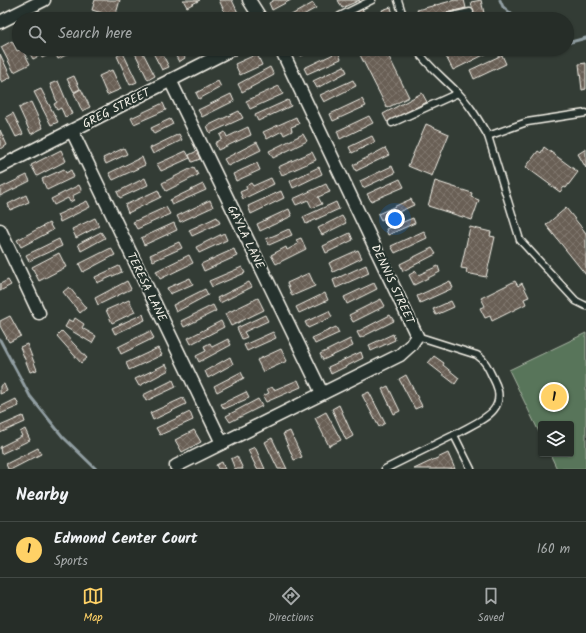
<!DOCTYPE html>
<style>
:root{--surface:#262d28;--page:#323934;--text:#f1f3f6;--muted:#a4a8a8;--line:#424945;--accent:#ffd166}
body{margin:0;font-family:Kalam,sans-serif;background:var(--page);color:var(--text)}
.controls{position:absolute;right:12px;bottom:12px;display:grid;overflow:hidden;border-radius:4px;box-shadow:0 1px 3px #0004}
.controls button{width:36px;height:36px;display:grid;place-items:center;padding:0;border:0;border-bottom:1px solid var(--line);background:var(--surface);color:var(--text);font:20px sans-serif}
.you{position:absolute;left:395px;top:219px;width:14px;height:14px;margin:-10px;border:3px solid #fff;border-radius:50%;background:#1a73e8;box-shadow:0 0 0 6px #1a73e833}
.badge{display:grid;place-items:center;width:26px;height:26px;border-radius:50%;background:var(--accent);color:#111;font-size:13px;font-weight:700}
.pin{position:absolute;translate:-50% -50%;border:2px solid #fff;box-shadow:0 1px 4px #0006}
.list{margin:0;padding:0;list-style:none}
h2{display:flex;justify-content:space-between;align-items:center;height:52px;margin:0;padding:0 16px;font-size:17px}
h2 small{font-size:13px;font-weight:400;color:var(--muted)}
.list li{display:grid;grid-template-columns:26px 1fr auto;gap:12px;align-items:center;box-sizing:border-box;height:56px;padding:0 16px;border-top:1px solid var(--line)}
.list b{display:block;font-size:15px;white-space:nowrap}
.list p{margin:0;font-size:13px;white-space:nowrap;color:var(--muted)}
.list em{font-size:13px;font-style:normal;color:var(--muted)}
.icon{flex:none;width:22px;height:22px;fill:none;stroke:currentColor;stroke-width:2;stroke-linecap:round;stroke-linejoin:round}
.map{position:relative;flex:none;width:586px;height:469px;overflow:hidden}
.search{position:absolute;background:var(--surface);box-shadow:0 1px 3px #0004;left:12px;right:12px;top:12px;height:44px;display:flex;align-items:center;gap:10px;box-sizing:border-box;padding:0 14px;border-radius:22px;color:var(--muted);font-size:15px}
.sheet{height:108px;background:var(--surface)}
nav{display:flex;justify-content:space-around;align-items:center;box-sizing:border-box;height:56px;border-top:1px solid var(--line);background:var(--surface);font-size:11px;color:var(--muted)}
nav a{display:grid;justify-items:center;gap:2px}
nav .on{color:var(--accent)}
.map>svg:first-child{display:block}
.garden{fill:#58745a;stroke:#a6b2a1}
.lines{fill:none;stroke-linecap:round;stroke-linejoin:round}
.stream{stroke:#919ea2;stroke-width:3}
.building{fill:url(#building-cross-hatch);stroke:#f4f1e8}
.lane-casing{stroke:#f4f1e8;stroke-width:9}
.street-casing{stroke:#f4f1e8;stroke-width:15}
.lane{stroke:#26332d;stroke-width:6}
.street{stroke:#26332d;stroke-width:12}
.labels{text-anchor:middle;stroke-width:4;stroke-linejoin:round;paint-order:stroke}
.street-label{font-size:12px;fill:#f4f1e8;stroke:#26332d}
</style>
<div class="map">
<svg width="586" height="469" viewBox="0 0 586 469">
<defs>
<pattern id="building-cross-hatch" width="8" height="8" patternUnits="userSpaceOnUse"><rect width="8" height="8" fill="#695e54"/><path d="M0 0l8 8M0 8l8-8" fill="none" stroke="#7f766d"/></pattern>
</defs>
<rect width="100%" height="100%" fill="#333c35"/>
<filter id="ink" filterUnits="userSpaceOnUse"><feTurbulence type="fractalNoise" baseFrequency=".025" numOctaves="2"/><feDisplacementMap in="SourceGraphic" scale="8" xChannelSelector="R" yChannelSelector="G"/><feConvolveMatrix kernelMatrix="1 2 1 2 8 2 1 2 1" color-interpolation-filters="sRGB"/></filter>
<g filter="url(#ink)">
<!-- garden -->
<polygon class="garden" points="586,333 586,469 557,469 550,454 571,454 571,424 541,424 541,436 509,370"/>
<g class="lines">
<!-- stream -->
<g class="stream">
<polyline points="500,0 503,7 517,19"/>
<polyline points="567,43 586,38"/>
<polyline points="0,340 30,396 63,437 96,469"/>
</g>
</g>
<!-- building -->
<g class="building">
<polygon points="95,0 120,0 115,17 92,10"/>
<polygon points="183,0 200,0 187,7"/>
<polygon points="219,0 232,0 239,15 228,19"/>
<polygon points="274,0 291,0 272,10 269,3"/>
<polygon points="338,0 360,0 342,8"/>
<polygon points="455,0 464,0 466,8 420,19 417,10"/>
<polygon points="481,0 484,13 474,16 471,2"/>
<polygon points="313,3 316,8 296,19 284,19"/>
<polygon points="391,7 394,19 385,19 382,10"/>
<polygon points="362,9 367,17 363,19 342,19"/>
<polygon points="508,14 510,19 498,19"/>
<polygon points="12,41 17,51 22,49 30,64 14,72 1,47"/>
<polygon points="27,49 49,49 52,53 42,58 41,55 33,59"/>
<polygon points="53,49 75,49 76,50 58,59"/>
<polygon points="133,49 141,49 155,76 148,80"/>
<polygon points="151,49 160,49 169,67 162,70"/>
<polygon points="172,49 180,49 185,58 179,62"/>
<polygon points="192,49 201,49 202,50 195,54"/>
<polygon points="298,49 317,49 301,56"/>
<polygon points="357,49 385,49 409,97 387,108"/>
<polygon points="442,49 496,49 453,70"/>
<polygon points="338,52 341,59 307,74 304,68"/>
<polygon points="123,53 137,82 130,85 117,56"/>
<polygon points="0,54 11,77 2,82 0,79"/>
<polygon points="257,54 262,65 240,75 235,64"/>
<polygon points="502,55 506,64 474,79 470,70"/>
<polygon points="586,63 586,89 582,90 579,64"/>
<polygon points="344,66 347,72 317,88 313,81"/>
<polygon points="270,67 274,75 242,92 238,84"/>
<polygon points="112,70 121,89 107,95 99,76"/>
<polygon points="74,76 80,89 74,92 67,79"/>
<polygon points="353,80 356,86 324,102 320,95"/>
<polygon points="58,81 72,114 65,117 61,108 57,110 54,104 57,102 50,84"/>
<polygon points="218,81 221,87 199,99 196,93"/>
<polygon points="279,86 283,94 250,109 246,101"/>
<polygon points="41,89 58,122 51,125 34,92"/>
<polygon points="81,89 90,107 82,111 74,93"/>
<polygon points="422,93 427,102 387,122 383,114"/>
<polygon points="231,94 234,101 202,117 198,110"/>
<polygon points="362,99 366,106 333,121 330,114"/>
<polygon points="288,100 291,106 258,121 255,115"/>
<polygon points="31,102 43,128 31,134 19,108"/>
<polygon points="163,103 166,110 134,124 131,118"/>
<polygon points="239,111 243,118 210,133 207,126"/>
<polygon points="13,113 23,134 16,137 6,117"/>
<polygon points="369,116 373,123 340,139 337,131"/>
<polygon points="296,117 299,124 291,127 292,131 284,135 282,131 267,139 263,132"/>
<polygon points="170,119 173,124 154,134 151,128"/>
<polygon points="426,124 449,134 432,176 408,166"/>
<polygon points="248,127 251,135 218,150 215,143 222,139 220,135 225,132 227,137"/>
<polygon points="0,130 7,145 1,149 0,148"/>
<polygon points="179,134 182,140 153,154 150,148"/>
<polygon points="303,134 307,141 273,158 269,151"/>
<polygon points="372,136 375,142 352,153 349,147"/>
<polygon points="257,142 261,150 228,166 224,159"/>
<polygon points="544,147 578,172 566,188 564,187 560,192 526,167 538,151 541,153"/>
<polygon points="124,148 127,154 106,164 103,158"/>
<polygon points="385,148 389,155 356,171 353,165"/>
<polygon points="586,149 586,168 578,154"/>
<polygon points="61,150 66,161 37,176 31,165"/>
<polygon points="186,151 190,158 161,171 157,164"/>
<polygon points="197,151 200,159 192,162 189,155"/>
<polygon points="312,152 316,160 282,175 278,167"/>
<polygon points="142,157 145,165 113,180 109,173"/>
<polygon points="257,163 260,170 236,181 233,174"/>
<polygon points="392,166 395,173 363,188 360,181"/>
<polygon points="194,167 198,175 166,191 162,183"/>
<polygon points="319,167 322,174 293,188 290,181"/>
<polygon points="64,169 66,173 71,170 74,177 47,190 42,179"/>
<polygon points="27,175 30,181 0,196 0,188"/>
<polygon points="145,178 148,185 120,198 117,192"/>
<polygon points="271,178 274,184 243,199 240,192 247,189 246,186 251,183 253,186"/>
<polygon points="400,179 404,187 371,201 367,194"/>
<polygon points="435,181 472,193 471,197 479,200 472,220 428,206"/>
<polygon points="203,184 206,190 172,205 170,200"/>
<polygon points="326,184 330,192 318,197 322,204 312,208 308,200 296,205 293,199"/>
<polygon points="79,185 82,191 72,196 74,200 70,202 68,198 54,205 51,199"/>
<polygon points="158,190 161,197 128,213 125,205"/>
<polygon points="281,191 284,198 251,214 248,206"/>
<polygon points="26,195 29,202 10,210 8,204"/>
<polygon points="411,199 414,205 381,220 378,214"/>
<polygon points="210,200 213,207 180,222 177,216"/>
<polygon points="87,201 90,207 60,222 57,215"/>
<polygon points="336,202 339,209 306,224 303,217"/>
<polygon points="166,207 170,214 137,229 133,222"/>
<polygon points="566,208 586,233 586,275 546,225"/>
<polygon points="289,209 292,216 260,231 257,224"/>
<polygon points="342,216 346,223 322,235 318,228"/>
<polygon points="217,217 220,223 192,236 189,230"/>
<polygon points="95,218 99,226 76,238 72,229"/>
<polygon points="413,218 415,223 388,235 386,229"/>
<polygon points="49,223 53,230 21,247 17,240"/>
<polygon points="174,223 177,230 144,245 141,238"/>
<polygon points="470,227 491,232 490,236 495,237 486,277 466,273 467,269 461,268"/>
<polygon points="289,229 292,235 269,245 266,239"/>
<polygon points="424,231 427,238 395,253 391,246"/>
<polygon points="101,232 105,238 81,251 78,244"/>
<polygon points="224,233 227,240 199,253 196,247"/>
<polygon points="350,233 353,240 326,253 323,246"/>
<polygon points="301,238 306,249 276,264 271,255 286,247 287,250 298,244 296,240"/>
<polygon points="59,239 62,246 29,261 26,255"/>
<polygon points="179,242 182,248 153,261 150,255"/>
<polygon points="111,248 115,255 83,272 79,264"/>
<polygon points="432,248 436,254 403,271 400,264"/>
<polygon points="234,249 237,256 204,271 201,264"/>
<polygon points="358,250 362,258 333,272 329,263"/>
<polygon points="59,253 66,267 39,281 32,267"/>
<polygon points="189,255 193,263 160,279 156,271"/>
<polygon points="366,265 369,273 336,288 333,280"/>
<polygon points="119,266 122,272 97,283 95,277"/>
<polygon points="438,266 440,272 414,285 409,275 416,271 418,275"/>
<polygon points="242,267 245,273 212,287 209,281"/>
<polygon points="309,273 315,286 292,296 287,283"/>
<polygon points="190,278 193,284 170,294 167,288"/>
<polygon points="8,280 11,285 0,291 0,284"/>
<polygon points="127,281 131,289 98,305 95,298"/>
<polygon points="450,281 453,288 420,303 417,296"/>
<polygon points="515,281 518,286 522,283 529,297 524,299 526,304 492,321 490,316 485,318 480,308 485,306 481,298"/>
<polygon points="249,282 252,287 220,303 217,298"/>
<polygon points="374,283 377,289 347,304 344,297"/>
<polygon points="69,287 86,308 80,313 63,292"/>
<polygon points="205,289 208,295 176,312 173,305"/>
<polygon points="325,293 328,300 299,313 296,307"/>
<polygon points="258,298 264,310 231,326 225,314"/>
<polygon points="381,299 385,306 353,322 349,315"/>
<polygon points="129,300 135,312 112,323 106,310"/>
<polygon points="451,301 454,307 436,315 433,309"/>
<polygon points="213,305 216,311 184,327 181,321"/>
<polygon points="329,311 332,317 308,328 305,322"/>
<polygon points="143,314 145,320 115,334 112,328"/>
<polygon points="265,315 268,321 244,332 247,337 242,339 237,328"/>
<polygon points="390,315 394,321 360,338 357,332"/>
<polygon points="10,316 21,336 9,342 0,326 0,321"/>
<polygon points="75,318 84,324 82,328 96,336 92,343 65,327 69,320 73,322"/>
<polygon points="221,321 224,327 191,344 188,338"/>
<polygon points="336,327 339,333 315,344 312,338"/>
<polygon points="62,331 87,358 81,363 57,336"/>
<polygon points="150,331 154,338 121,354 118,347"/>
<polygon points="273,332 276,338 247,351 244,345"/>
<polygon points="393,334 395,340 371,351 369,345"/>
<polygon points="228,339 231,345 199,362 196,356 206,351 204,346 210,343 212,347"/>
<polygon points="350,339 353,346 323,360 320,354"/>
<polygon points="27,344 37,370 30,372 20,347"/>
<polygon points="158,348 162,355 129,370 126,363"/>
<polygon points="281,349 287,361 263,372 257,360"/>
<polygon points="361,352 363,358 331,374 328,367"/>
<polygon points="434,356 444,363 443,365 459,378 455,384 428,363"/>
<polygon points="230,357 233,364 208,378 205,371"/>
<polygon points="166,364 169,370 139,386 135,379"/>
<polygon points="241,372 244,378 217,392 214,386"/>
<polygon points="406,375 422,406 415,409 399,379"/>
<polygon points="173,380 176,387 146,401 143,395"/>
<polygon points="298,380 301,387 266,402 263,396 269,393 267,389 272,387 274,390"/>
<polygon points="4,384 7,391 0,394 0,386"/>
<polygon points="388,386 400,411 394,414 382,389"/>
<polygon points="246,392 249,398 224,409 221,404"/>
<polygon points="369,392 385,423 379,427 362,395"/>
<polygon points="183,398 186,404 153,420 150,413"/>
<polygon points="16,399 19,406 0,414 0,407"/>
<polygon points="258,399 262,406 230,422 226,416"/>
<polygon points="339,405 353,436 346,440 332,409"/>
<polygon points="190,412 193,420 160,435 156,428"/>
<polygon points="326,412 341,440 329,446 315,418"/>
<polygon points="23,416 25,422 0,433 0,426"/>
<polygon points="25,429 30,440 1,454 0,447 22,436 20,432"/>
<polygon points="194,430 201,442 182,452 175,440"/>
<polygon points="290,431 302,457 294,460 283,434"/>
<polygon points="272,438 287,469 278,469 265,442"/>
<polygon points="255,447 265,469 257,469 248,450"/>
<polygon points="38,448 41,454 12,469 8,469 6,464"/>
<polygon points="448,453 455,469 414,469"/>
<polygon points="237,456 243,469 235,469 231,459"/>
<polygon points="222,462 225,469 218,469 216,465"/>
</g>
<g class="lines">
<!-- lane casing -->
<g class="lane-casing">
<g id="lane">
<polyline points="398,0 404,19"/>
<polyline points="340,16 372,0"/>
<polyline points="439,19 470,12"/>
<path d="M416,49C427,65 441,76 455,90C469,103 478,119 488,136L527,122L586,113"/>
<polyline points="392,123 458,93"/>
<polyline points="488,136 520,240 576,301 586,306"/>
<path d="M417,336L477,355C486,361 489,370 494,380C511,413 477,421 454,435L471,469"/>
<polyline points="385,469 454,435"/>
</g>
</g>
<!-- street casing -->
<g class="street-casing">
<g id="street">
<polyline points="249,0 261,19"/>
<polyline points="0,22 44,0"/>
<polyline points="170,80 322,393"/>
<polyline points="72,131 222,443"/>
<polyline points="0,167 232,49"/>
<polyline points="0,230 39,313"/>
<polyline points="176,466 400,355 411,345 417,336 281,49"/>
</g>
</g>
<!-- lane -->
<use href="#lane" class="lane"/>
<!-- street -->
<use href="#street" class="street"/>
</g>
</g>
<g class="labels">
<!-- street labels -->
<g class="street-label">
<text transform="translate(116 108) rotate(-27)" y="4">GREG STREET</text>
<text transform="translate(246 237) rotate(64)" y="4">GAYLA LANE</text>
<text transform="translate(393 284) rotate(65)" y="4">DENNIS STREET</text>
<text transform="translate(147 287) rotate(64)" y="4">TERESA LANE</text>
</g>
</g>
</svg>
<div class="controls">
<button><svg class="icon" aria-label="layers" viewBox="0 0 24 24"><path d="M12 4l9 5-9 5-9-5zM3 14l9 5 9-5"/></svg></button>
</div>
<div class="you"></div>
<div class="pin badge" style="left:554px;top:397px">1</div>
<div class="search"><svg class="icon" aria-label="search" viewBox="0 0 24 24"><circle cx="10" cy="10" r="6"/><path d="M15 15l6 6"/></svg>Search here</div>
</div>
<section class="sheet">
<h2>Nearby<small></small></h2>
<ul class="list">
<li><span class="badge">1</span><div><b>Edmond Center Court</b><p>Sports</p></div><em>160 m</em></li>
</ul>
</section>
<nav>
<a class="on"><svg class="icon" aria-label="map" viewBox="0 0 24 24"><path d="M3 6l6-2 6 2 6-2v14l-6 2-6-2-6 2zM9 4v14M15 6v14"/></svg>Map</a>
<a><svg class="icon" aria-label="directions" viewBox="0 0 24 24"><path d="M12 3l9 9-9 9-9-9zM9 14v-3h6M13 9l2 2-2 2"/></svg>Directions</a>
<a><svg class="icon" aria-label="saved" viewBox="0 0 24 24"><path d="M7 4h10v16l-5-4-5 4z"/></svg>Saved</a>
</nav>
